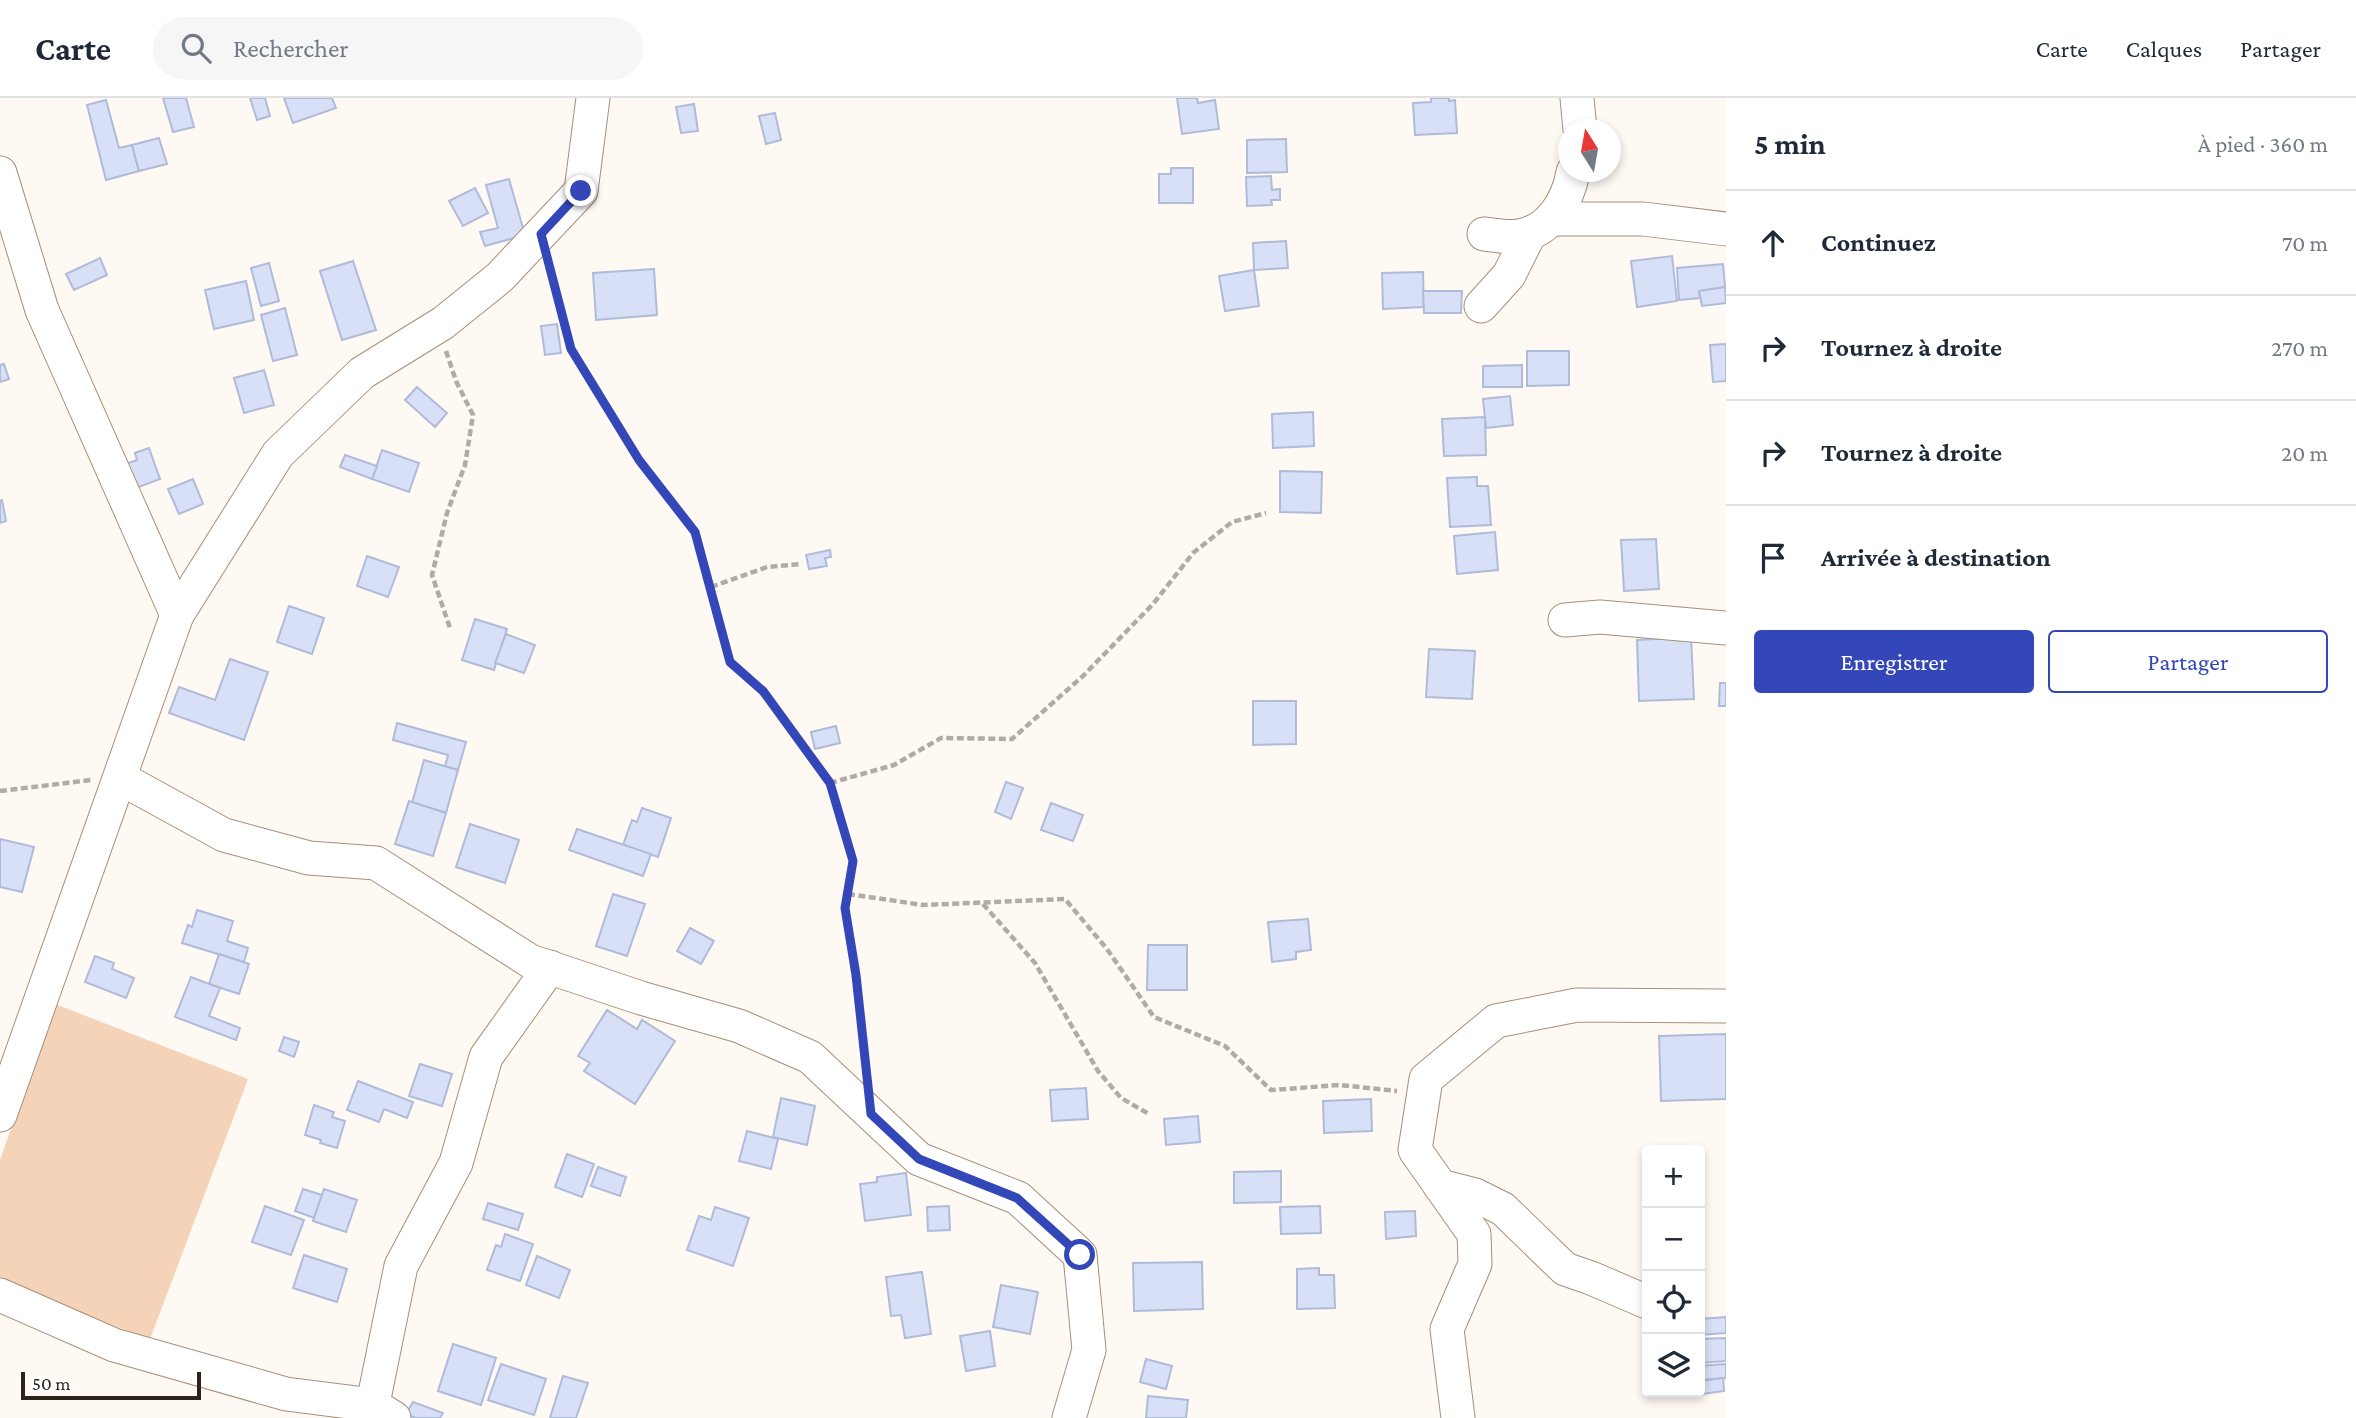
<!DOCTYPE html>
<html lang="fr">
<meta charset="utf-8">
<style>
:root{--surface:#fff;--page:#f6f6f7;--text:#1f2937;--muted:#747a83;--line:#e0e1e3;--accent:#3447b9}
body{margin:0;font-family:"Crimson Pro",serif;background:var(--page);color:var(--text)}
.controls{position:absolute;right:21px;bottom:21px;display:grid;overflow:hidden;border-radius:7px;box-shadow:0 4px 10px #0003}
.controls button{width:63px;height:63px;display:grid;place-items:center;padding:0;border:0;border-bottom:2px solid var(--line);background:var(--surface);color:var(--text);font:35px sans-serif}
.compass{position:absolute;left:1558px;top:21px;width:63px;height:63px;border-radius:50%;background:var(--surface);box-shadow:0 4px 10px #0003;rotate:349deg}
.scale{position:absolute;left:21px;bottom:18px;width:180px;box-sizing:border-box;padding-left:7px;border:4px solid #2c2219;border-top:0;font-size:19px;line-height:24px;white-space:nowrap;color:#2c2219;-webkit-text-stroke:5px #fff;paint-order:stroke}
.stop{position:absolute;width:21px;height:21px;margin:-16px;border:5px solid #3447b9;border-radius:50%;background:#fff}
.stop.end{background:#3447b9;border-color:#fff;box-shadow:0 2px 7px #0008}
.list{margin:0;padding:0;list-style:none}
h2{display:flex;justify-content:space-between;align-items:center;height:91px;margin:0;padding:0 28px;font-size:30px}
h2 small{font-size:23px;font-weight:400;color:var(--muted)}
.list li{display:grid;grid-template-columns:46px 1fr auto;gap:21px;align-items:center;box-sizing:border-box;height:105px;padding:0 28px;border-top:2px solid var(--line)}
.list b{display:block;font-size:26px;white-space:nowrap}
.list em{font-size:23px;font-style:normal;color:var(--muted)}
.actions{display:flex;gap:14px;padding:21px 28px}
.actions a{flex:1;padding:16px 0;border:2px solid var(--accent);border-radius:7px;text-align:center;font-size:24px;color:var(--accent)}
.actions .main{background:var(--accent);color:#fff}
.icon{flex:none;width:38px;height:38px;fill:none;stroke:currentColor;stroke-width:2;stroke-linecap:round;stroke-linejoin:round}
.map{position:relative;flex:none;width:1726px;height:1320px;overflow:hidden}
header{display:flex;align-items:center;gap:42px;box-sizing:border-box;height:98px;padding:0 35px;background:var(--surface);border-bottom:2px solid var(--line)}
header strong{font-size:33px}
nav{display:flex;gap:38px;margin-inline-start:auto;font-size:24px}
.search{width:490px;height:63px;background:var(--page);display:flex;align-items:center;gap:18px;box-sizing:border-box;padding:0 24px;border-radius:38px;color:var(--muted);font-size:26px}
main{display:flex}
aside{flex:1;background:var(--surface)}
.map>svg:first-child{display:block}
.grass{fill:#f4d3b8}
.building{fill:#d8e0f7;stroke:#b0bad9;stroke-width:2}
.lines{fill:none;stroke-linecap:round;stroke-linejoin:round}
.minor-casing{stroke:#a88e78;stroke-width:35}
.path{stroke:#b2aba5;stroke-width:4.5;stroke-dasharray:7 3.5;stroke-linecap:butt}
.minor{stroke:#fff;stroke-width:33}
.route{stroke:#3447b9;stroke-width:9}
</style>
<header>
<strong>Carte</strong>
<div class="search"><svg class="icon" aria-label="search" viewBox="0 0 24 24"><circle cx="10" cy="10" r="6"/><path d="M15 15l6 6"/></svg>Rechercher</div>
<nav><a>Carte</a><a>Calques</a><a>Partager</a></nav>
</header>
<main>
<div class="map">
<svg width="1726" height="1320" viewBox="0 0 1726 1320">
<rect width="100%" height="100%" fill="#fff9f4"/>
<!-- grass -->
<polygon class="grass" points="55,906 248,981 150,1241 0,1186 0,1062"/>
<!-- building -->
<g class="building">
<polygon points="163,0 186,0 194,29 173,34"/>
<polygon points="250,0 265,0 270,18 257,22"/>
<polygon points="284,0 332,0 336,10 293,25"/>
<polygon points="1177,0 1197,0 1198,5 1215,2 1219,31 1182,36"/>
<polygon points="1431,0 1449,0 1449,3 1455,2 1457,35 1415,37 1413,5 1431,4"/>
<polygon points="106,2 119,50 132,47 139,73 106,82 87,7"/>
<polygon points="694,6 698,33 681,35 676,9"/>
<polygon points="775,15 781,42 766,46 759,18"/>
<polygon points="159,40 167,66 139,73 132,47"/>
<polygon points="1286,41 1287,74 1247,75 1247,42"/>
<polygon points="1171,70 1193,70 1193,105 1159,105 1159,76 1171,76"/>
<polygon points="1271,78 1272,92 1280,91 1280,102 1271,102 1272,107 1247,108 1246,79"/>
<polygon points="509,81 525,137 485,148 480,134 498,130 486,87"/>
<polygon points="475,90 488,115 463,128 449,103"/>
<polygon points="1286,143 1288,170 1254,172 1253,145"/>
<polygon points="1672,158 1677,203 1637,209 1631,163"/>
<polygon points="100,160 107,177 74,192 66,176"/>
<polygon points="353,163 376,232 342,242 320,173"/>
<polygon points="269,165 279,203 261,208 251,170"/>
<polygon points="1723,166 1725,189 1699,193 1700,200 1679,202 1677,170"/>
<polygon points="654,171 657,217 596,222 593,175"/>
<polygon points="1254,172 1259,208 1225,213 1219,178"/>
<polygon points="1423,174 1424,209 1383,211 1382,175"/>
<polygon points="246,183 254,222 214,231 205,192"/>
<polygon points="1725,189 1726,205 1702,208 1699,193"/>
<polygon points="1423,193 1462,193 1461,215 1424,215"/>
<polygon points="285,210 297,257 273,263 261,217"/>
<polygon points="557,226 561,255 545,257 541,228"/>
<polygon points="1726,246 1726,283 1713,284 1710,247"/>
<polygon points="1527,253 1569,253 1569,287 1527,288"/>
<polygon points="4,266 9,281 0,284 0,267"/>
<polygon points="1522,267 1522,289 1483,289 1483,268"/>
<polygon points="264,272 274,307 244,315 234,280"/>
<polygon points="417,289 447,315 435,329 405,302"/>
<polygon points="1510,298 1513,327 1486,330 1483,301"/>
<polygon points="1313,314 1314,348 1273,350 1272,316"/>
<polygon points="1485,319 1486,357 1444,358 1442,321"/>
<polygon points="149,350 160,381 131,392 122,367 137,362 135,355"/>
<polygon points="382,352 419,365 409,394 372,381"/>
<polygon points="345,357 377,368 372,381 340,369"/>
<polygon points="1280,373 1322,374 1321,415 1280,414"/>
<polygon points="1477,379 1477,388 1488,388 1491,427 1450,429 1447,380"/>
<polygon points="193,381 203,406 179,416 168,391"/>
<polygon points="2,402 6,423 0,425 0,403"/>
<polygon points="1495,434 1498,472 1457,476 1454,438"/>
<polygon points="1656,441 1659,491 1624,493 1621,442"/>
<polygon points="830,452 831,459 825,460 827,468 809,471 806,457"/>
<polygon points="367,458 399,469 388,499 357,488"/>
<polygon points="289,508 324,520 312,556 277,544"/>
<polygon points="475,521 507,531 494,572 462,562"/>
<polygon points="506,536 535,547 524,575 495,565"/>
<polygon points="1691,539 1694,601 1639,603 1637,542"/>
<polygon points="1429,551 1475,553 1472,601 1426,599"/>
<polygon points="230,561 268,574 244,642 169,615 179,589 215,602"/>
<polygon points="1720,585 1726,585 1726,608 1719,608"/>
<polygon points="1253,603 1296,603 1296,646 1253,647"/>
<polygon points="397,625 466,644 458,672 445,668 448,657 393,642"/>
<polygon points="836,628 840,645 815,651 811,634"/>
<polygon points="424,662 458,672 446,715 412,705"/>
<polygon points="1006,684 1023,690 1011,721 995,714"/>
<polygon points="409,703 446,715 433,758 395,746"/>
<polygon points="1051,705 1083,717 1073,743 1041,732"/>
<polygon points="642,710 671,720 658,759 623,747 632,722 637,724"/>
<polygon points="470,726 519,742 505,785 456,769"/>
<polygon points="577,731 651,756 643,778 569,752"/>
<polygon points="0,741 34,749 22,794 0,789"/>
<polygon points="613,796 645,806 627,858 596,848"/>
<polygon points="197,812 233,823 227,843 248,850 244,864 182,845 188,827 192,829"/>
<polygon points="1308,821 1311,852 1296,854 1296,861 1272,864 1268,824"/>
<polygon points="690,830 714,843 701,866 677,853"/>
<polygon points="1148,847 1187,847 1187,892 1147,892"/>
<polygon points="219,856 249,866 239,896 209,886"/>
<polygon points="95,858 114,865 112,871 134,880 126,900 85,884"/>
<polygon points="191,879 220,890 209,918 240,930 236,942 175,919"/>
<polygon points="607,912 637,931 642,922 675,943 635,1006 584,973 590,965 578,958"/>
<polygon points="1726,936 1726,1001 1661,1003 1659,938"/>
<polygon points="284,939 299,944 294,959 279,953"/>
<polygon points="420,966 452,976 442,1008 409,998"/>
<polygon points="358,983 413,1004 407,1020 384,1011 379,1024 347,1012"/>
<polygon points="1086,990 1088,1021 1052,1023 1050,992"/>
<polygon points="781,1000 815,1008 807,1047 773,1039"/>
<polygon points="1371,1001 1372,1033 1324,1035 1323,1003"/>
<polygon points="314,1007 334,1014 332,1019 345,1023 337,1050 320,1045 321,1042 305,1037"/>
<polygon points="1198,1018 1200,1044 1166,1047 1164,1021"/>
<polygon points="747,1033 778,1041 771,1071 739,1063"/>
<polygon points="567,1056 594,1066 582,1099 555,1089"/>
<polygon points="598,1069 626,1079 620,1098 591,1088"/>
<polygon points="1281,1073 1281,1104 1234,1105 1234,1074"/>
<polygon points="906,1075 911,1117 865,1123 860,1086 877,1084 877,1079"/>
<polygon points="303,1091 322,1097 314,1120 295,1113"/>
<polygon points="324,1091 357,1102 346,1134 313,1123"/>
<polygon points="488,1105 523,1116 518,1132 483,1121"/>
<polygon points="265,1108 304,1122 291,1157 252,1144"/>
<polygon points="949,1108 950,1132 928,1133 927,1109"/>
<polygon points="1320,1108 1321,1135 1281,1136 1280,1109"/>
<polygon points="715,1109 749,1120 733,1168 687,1152 699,1118 711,1122"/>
<polygon points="1415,1113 1416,1138 1386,1141 1385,1114"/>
<polygon points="505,1136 533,1146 520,1183 487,1172 496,1147 501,1149"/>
<polygon points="304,1157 347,1171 337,1204 293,1190"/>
<polygon points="537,1158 570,1172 559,1200 526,1187"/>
<polygon points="1202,1164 1203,1211 1134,1213 1133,1165"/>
<polygon points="1319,1170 1319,1177 1334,1177 1335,1210 1297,1211 1297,1171"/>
<polygon points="922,1174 931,1236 905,1240 901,1217 891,1218 886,1179"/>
<polygon points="1001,1187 1038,1194 1030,1236 993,1229"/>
<polygon points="1726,1219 1726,1235 1700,1237 1700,1221"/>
<polygon points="990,1233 995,1268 966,1273 960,1238"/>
<polygon points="1726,1240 1726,1263 1700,1265 1700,1241"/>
<polygon points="453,1246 496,1260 481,1307 438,1293"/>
<polygon points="1146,1261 1172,1268 1166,1291 1140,1284"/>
<polygon points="501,1266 546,1281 534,1317 488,1302"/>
<polygon points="1726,1266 1726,1280 1700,1282 1700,1268"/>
<polygon points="563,1278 588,1285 576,1320 550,1320"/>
<polygon points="1723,1280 1724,1293 1702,1296 1701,1283"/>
<polygon points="1148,1298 1188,1302 1186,1320 1146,1320"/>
<polygon points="413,1304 443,1315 440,1320 416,1320 406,1316"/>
</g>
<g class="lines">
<!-- minor casing -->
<g class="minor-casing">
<g id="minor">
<polyline points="1577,0 1580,32"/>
<polyline points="0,75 42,212 177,517"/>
<polyline points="1551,121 1643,121 1726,131"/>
<path d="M1484,136C1495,137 1508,140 1518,138C1550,134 1568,103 1573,74"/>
<polyline points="1481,208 1509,177 1530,135"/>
<polyline points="1565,522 1600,519 1726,530"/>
<polyline points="120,680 224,737 309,760 376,765 530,863 641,900 739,928 810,959 919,1061 1018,1100 1080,1157 1089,1252 1069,1320"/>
<polyline points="0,1017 177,517 278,356 362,275 443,225 500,179 581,93 593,0"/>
<polyline points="1440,1088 1475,1097 1503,1111 1565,1171 1591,1180 1647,1204"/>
<polyline points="0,1197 114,1247 286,1296 373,1307 394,1320"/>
<polyline points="370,1320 401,1168 456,1065 486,959 550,869"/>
<polyline points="1458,1320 1447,1231 1475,1166 1474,1136 1415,1052 1426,981 1496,923 1577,907 1726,908"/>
</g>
</g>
<!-- path -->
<g class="path">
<polyline points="549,167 571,251 639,362 695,434 730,564 763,593 830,685 853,763 845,810 866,973"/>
<polyline points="446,253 456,283 473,317 465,367 447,415 432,477 450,530"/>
<polyline points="711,489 767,469 801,466"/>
<polyline points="830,685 894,667 941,640 1012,641 1083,578 1153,506 1193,455 1232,424 1266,415"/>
<polyline points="0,693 91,682"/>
<polyline points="848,796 923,807 1065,801 1107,851 1154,919 1225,948 1271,992 1340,987 1397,993"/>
<polyline points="983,806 1035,865 1098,973 1121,1000 1149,1016"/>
</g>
<!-- minor -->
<use href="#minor" class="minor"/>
</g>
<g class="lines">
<!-- route -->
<polyline class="route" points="581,93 541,136 571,251 639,362 695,434 730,564 763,593 830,685 853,763 845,810 856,877 871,1016 919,1061 1017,1100 1080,1157"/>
</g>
</svg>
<div class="controls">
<button>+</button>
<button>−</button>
<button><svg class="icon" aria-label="locate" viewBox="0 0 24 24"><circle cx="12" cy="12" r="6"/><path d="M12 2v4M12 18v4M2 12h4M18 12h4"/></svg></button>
<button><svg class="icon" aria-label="layers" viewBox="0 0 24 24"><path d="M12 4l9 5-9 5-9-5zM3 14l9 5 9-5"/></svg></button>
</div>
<svg class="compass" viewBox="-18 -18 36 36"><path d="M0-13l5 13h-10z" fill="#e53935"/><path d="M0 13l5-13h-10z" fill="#747a83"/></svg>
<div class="scale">50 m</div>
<div class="stop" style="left:1080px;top:1157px"></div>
<div class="stop end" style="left:581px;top:93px"></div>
</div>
<aside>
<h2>5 min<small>À pied · 360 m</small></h2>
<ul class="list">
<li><svg class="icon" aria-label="ahead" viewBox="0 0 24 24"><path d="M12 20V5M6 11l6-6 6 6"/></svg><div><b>Continuez</b></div><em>70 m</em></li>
<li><svg class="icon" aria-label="right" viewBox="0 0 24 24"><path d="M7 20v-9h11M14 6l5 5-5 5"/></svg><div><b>Tournez à droite</b></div><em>270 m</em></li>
<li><svg class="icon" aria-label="right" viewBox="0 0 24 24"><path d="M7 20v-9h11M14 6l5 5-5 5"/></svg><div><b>Tournez à droite</b></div><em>20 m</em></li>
<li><svg class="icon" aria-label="arrive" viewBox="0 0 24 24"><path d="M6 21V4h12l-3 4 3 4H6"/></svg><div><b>Arrivée à destination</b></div></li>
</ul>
<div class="actions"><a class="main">Enregistrer</a><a>Partager</a></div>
</aside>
</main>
